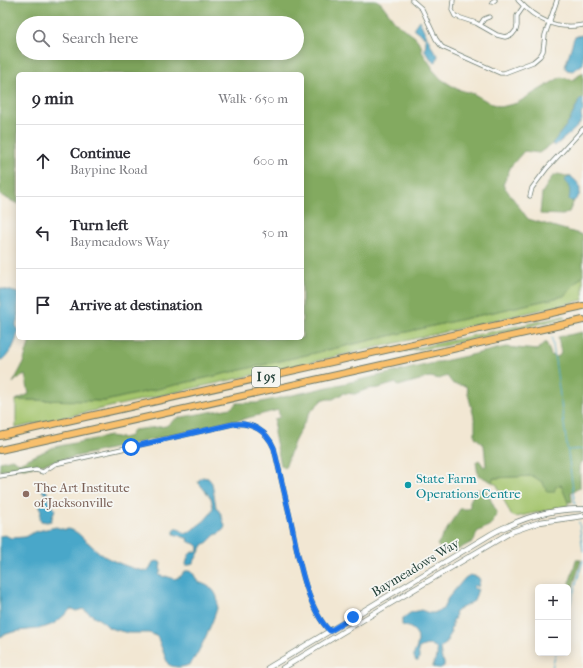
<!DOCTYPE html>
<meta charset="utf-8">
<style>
:root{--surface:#fff;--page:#f2f2f3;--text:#2b2b33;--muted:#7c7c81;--line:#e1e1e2}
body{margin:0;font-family:"IM FELL French Canon",serif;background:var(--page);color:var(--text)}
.controls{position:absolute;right:12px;bottom:12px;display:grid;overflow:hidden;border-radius:6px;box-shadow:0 2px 10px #0003}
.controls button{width:36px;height:36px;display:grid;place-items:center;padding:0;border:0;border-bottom:1px solid var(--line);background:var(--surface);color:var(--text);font:20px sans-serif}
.stop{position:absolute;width:12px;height:12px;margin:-9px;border:3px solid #1a73e8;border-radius:50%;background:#fff}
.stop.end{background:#1a73e8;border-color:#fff;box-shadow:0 1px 4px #0008}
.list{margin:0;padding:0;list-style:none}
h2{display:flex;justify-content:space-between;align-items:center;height:52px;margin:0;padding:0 16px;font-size:17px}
h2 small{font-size:13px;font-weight:400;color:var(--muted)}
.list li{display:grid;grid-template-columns:26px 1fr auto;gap:12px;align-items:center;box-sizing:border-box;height:72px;padding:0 16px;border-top:1px solid var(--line)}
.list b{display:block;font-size:15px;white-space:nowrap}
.list p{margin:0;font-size:13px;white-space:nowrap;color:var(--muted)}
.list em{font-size:13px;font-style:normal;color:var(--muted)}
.icon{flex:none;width:22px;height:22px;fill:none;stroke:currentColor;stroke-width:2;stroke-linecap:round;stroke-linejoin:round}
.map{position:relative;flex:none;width:583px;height:668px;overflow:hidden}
.search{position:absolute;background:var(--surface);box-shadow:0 2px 10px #0003;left:16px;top:16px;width:288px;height:44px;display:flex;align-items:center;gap:10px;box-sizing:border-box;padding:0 14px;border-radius:22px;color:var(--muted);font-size:15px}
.panel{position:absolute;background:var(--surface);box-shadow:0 2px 10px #0003;left:16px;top:72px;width:288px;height:268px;border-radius:6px}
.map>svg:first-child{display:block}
.green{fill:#a4c56d;stroke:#628150}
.forest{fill:#83aa60;stroke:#51744a;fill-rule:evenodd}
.water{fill:#4aa7c9;stroke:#34727e}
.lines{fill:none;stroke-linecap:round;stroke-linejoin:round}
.stream{stroke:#4aa7c9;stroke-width:1}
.minor-casing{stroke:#69786c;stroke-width:5}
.tertiary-casing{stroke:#69786c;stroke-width:6}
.motorway-casing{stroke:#69786c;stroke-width:8}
.minor{stroke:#fff;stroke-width:3.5}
.tertiary{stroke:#fff;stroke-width:4.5}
.motorway{stroke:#f8bf6c;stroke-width:6}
.route{stroke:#1a73e8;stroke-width:5}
.culture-dot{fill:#0f9aa8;stroke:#f6f6f2;stroke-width:1.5}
.education-dot{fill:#8d6e63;stroke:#f6f6f2;stroke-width:1.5}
.labels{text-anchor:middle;stroke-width:3.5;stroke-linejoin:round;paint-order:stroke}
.shield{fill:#f6f6f2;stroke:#60746d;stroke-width:1}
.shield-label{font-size:12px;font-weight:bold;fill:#1f3d34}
.culture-label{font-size:13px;fill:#0d838f;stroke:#f6f6f2;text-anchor:start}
.education-label{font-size:13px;fill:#785e54;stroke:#f6f6f2;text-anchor:start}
.street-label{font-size:13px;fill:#1f3d34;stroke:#f6f6f2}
</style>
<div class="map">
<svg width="583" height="668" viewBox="0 0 583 668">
<rect width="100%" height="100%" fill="#f6f6f2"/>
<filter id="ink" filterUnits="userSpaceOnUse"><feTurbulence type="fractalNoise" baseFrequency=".025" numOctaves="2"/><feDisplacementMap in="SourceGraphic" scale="8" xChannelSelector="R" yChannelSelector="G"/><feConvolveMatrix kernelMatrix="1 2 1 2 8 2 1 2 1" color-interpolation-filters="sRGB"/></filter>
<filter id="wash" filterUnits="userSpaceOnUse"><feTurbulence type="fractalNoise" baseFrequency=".012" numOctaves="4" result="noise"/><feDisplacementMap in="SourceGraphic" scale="16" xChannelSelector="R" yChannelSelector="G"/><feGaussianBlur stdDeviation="0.9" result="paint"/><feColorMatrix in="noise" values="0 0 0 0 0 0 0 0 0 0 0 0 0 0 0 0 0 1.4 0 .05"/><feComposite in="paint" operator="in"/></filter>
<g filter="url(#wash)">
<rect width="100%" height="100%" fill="#f2e7d3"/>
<!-- green -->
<g class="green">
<polygon points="583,275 583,300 392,344 16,428 16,400 105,401 564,296"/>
<polygon points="564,316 565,318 443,346 393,353"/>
<path d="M533,476C542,482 550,487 561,485L568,502V506L516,517L511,515L497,485L492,482L494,478Z"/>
</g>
<!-- forest -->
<g class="forest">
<path d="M0,0H376L381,3L396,23L415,37L421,45L422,52L432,67V69L441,79L457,89L474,94L490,103L501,107L517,103L561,77L573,80L583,72V98L579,101L569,122L552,144L539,153L524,151L511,166L503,185L528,219L583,235V275L564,296L105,401L16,400L29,394L25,375L17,379L13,383L22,366L31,338H302V74H18V204L0,195ZM23,23H297V53H23Z"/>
<polygon points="558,174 571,177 567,178 571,191 570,199 571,201 574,201 569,212 563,215 540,214 542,193 552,177"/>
<polygon points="583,332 583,462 580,463 580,488 571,492 572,502 568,502 561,485 556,486 554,492 547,492 543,483 533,476 494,478 492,482 478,475 476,462 479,460 484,467 486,466 484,445 475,437 475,421 466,386 453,384 447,376 439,379 430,377 398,386 396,383 379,388 367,389 355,394 344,393 333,399 323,399 310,412 294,442 285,468 281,465 274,433 275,419 280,417 278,410 232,422 24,468 17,467 0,471 0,462 12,459 19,463 54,447 110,436 123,438 130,436 133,430 166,426 177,418 231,408 237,403 257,403 506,347 537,350 546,342 551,355 558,357 561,353 558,337"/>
<polygon points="476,490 486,490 497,513 492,524 477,532 474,541 455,551 452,548 442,550 437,545 460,509 467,509 470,507 470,501"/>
<polygon points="576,560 581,560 568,603 568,588"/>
</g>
<!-- water -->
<g class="water">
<polygon points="419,20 433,49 438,55 436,62 434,63 425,51 426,41 425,37 414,29 414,27"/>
<polygon points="583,35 583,64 573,71 567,70 565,67 574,38 576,36"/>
<polygon points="583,98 583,111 581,114 582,120 575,129 556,145 554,146 552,144 569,122 579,101"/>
<path d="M571,177C577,180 582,188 579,195C578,198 576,199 574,201H571L569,199C571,191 570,187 565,180L567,178Z"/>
<polygon points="0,288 18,293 18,318 16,325 18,332 16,340 12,349 5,358 2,360 0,360"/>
<path d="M202,477L208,478L212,483L216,507L221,514L225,526L224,529L220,533L215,535L208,542L203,545L195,560L192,564L190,565H186V564C188,556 189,551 198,551L199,547C196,543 192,544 188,541L189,539L174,534V532L175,528H178L184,533H188L204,521L211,513L213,507L211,498L198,482L199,480Z"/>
<path d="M45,488C48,492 47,497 49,501C50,505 53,506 55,509L51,521L47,522L41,521C39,516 41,514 41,509C40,506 39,505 40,501C43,499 45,498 45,494L42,491L43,489Z"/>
<path d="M56,527L66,530L67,529C75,530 79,534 84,539C87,542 89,543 92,546C96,550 100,553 104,556C110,560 143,574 149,570C151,568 152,564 153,562L157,561L160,562L161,564L160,568L161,570L159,575L165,577V576L175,579L176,578H178V577H180L185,571C194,570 194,576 198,582C204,584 212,587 215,593C218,597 218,604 217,608C214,620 198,656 190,664C184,668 173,668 168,664L157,636L149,633H128L109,628L103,622L83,609L76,611L72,609H71C65,614 58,622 51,625C35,632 15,628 0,637V536L5,535L11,538L25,537C33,531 47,529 56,527Z"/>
<path d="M470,575L478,577L480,580L478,587L475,585L473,587L475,589H478L474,601L458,610L455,612L456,615L454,617L455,619L452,621L454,623L451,625L453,627L450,629L451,632L449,633L450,636L447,637L449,640L446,641L447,643L440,648L442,660L444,662V666L440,668L433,667V665C434,662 436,659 437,656C439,643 426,643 418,649L419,657L418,661H416C411,654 416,652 417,646C421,633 412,627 402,625V619L410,613L421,610L429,613H434L443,609L448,598L465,578Z"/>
</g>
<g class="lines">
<!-- stream -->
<g class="stream">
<polyline points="552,338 575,504"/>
<polyline points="568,450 583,449"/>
<polyline points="579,522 583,551"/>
<polyline points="568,613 583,560"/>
<polyline points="552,668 556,653"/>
</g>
</g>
</g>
<g filter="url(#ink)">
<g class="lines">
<!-- minor casing -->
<g class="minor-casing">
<g id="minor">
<polyline points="412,0 422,9 436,39 442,47 500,73 504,73 533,62 540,56 543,51 545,35 557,0"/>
<polyline points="453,0 452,10 455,16 476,23 497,35 505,37 512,35 516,30 517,26 517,16 524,6"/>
<path d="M518,0C536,20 556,30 583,25"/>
<polyline points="492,2 495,0"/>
<polyline points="480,25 484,19 489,17"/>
<polyline points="530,196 532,188 547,168 583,129"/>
<path d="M0,476L36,470L43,472L55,464L233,424C252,422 267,431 274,448C280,474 286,500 292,526C298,556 307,609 330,631"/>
</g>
</g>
<!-- tertiary casing -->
<g class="tertiary-casing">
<g id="tertiary">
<path d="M268,668L483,539C491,534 499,529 508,526C531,515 558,509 583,509"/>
<polyline points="283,668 386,606 511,532 540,522 583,516"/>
</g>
</g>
<!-- motorway casing -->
<g class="motorway-casing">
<g id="motorway">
<polyline points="0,436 583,306"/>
<polyline points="0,450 583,320"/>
</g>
</g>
<!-- minor -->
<use href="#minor" class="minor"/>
<!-- tertiary -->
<use href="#tertiary" class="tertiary"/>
<!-- motorway -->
<use href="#motorway" class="motorway"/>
</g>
</g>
<g class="lines" filter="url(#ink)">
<!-- route -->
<path class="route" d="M131,447L233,424C252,422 267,431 274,448C280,474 286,500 292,526C298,556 307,609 330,631L353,617"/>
</g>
<!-- markers -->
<circle class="culture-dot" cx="408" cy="485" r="4"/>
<circle class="education-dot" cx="26" cy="494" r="4"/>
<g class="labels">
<!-- shield labels -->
<rect class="shield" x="252" y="367" width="28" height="20" rx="3"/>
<g class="shield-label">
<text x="266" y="381">I 95</text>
</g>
<!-- culture labels -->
<g class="culture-label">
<text x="416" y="483">State Farm<tspan x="416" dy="15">Operations Centre</tspan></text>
</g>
<!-- education labels -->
<g class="education-label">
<text x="34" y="492">The Art Institute<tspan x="34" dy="15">of Jacksonville</tspan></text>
</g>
<!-- street labels -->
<g class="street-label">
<text transform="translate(415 567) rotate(-31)" y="5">Baymeadows Way</text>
</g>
</g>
</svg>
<div class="controls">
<button>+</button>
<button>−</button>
</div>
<div class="stop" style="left:131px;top:447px"></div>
<div class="stop end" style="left:353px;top:617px"></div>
<div class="search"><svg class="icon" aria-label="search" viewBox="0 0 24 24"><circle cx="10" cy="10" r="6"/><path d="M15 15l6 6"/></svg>Search here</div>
<section class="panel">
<h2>9 min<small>Walk · 650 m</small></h2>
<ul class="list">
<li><svg class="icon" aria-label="ahead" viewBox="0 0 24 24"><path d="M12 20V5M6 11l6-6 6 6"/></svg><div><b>Continue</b><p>Baypine Road</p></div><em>600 m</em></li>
<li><svg class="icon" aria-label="left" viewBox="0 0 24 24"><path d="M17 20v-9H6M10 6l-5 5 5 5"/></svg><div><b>Turn left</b><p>Baymeadows Way</p></div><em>50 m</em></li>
<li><svg class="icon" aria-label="arrive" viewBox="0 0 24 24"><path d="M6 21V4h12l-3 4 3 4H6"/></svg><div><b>Arrive at destination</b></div></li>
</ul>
</section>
</div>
